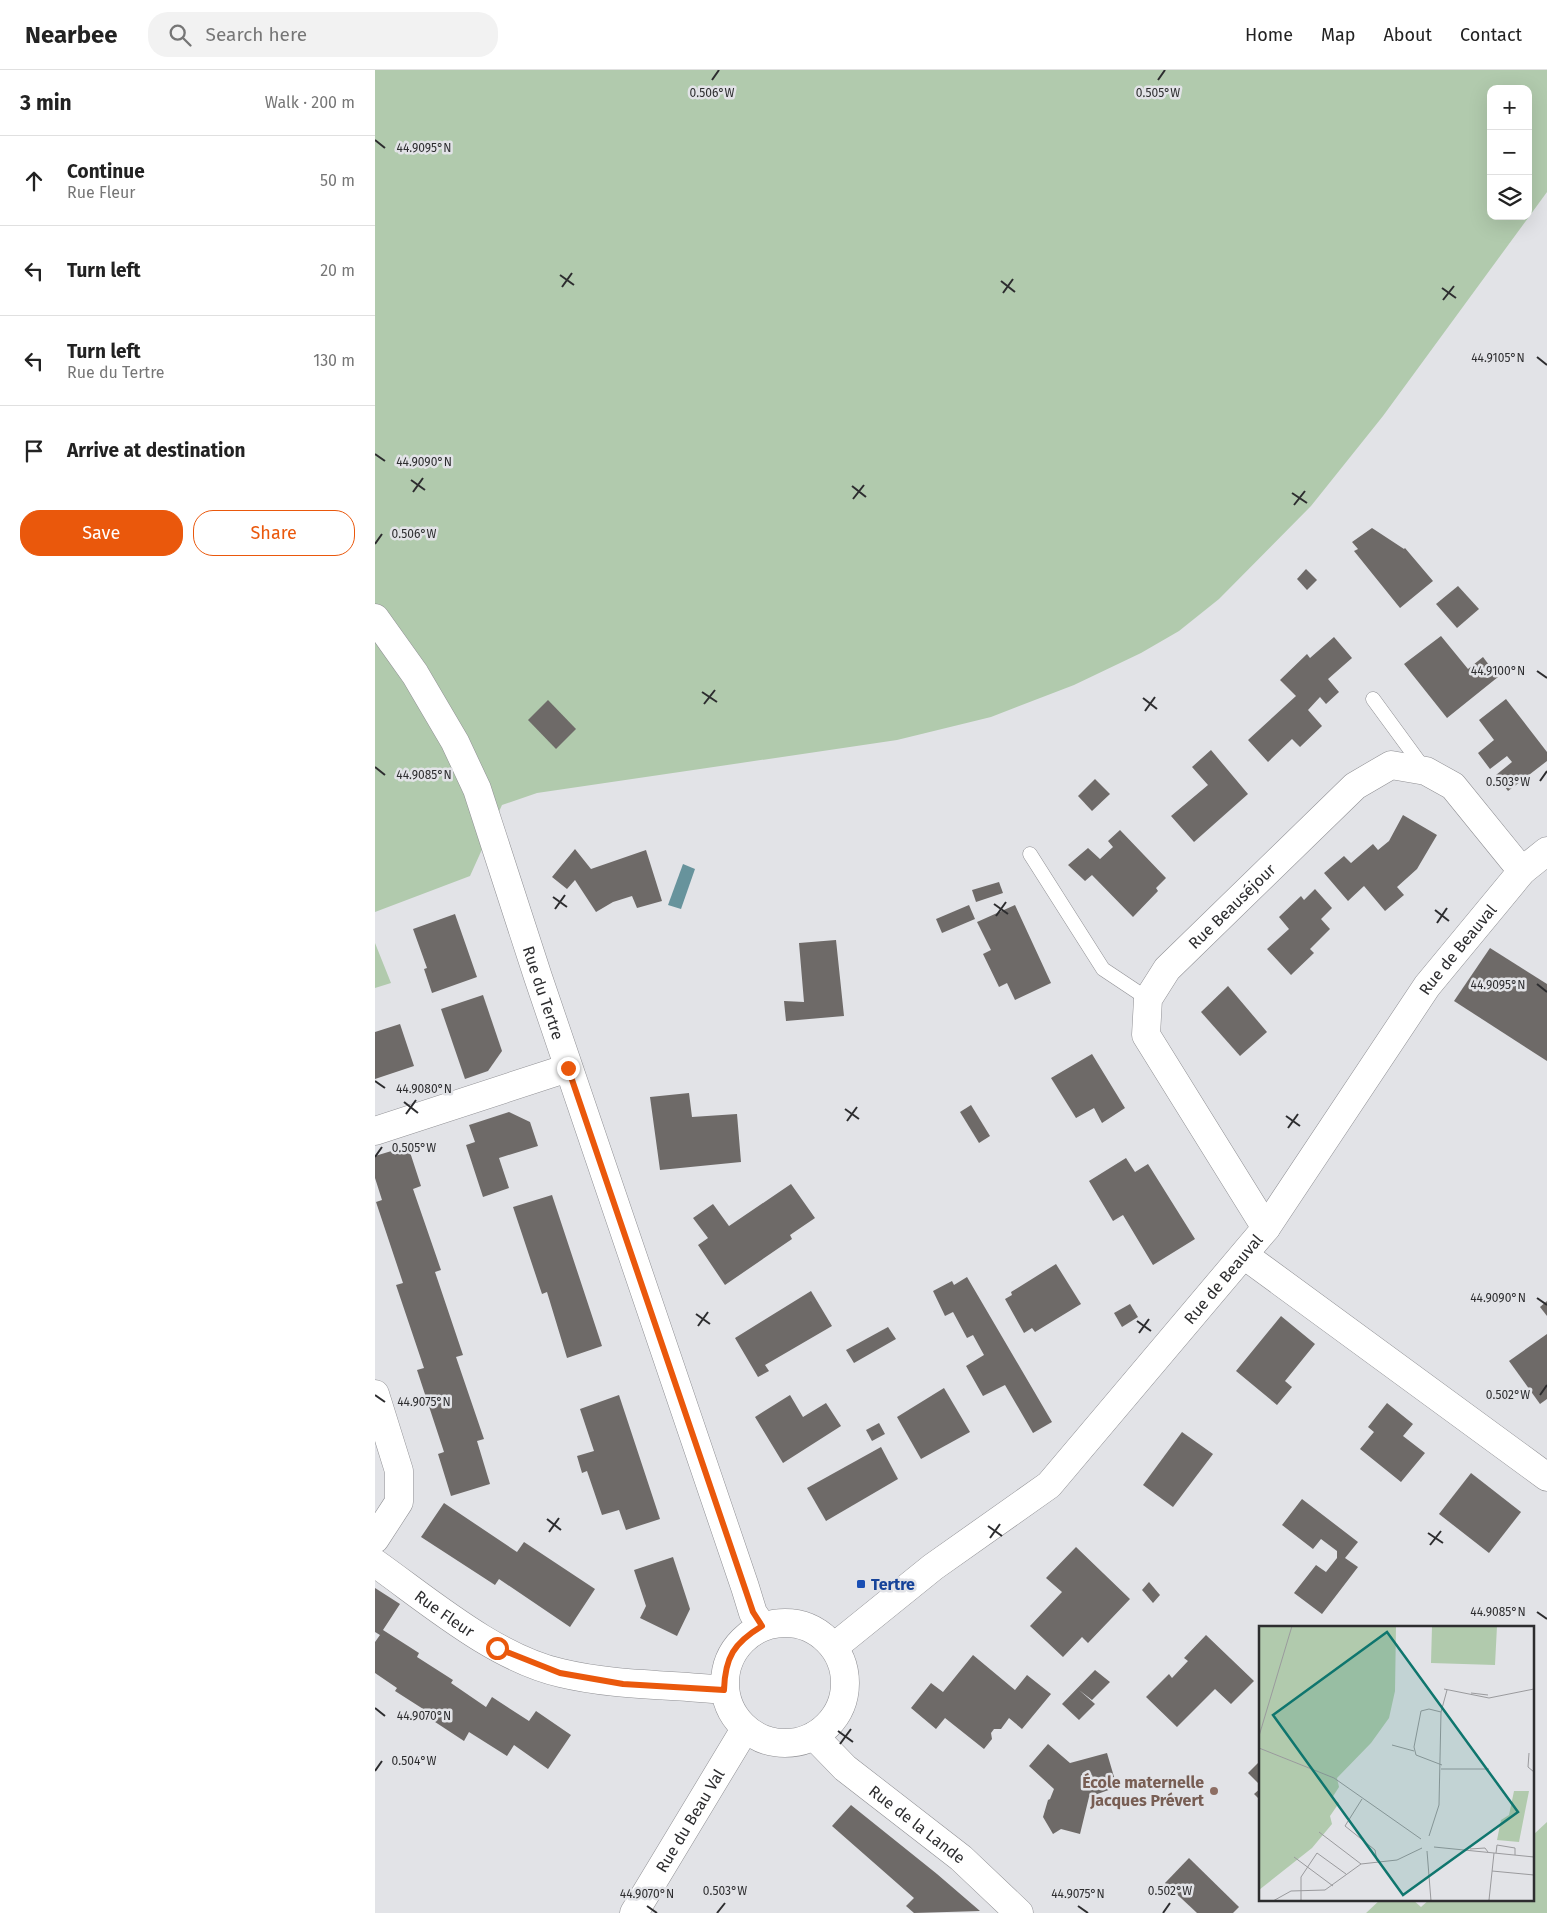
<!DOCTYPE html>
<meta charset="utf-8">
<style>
:root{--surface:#fff;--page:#f2f2f2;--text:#222;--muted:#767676;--line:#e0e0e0;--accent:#ea580c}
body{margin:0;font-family:"Fira Sans",sans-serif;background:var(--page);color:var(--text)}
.controls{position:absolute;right:15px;top:15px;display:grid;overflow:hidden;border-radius:10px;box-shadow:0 5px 20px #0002}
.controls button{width:45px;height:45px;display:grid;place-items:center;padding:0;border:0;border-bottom:1px solid var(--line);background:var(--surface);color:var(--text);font:25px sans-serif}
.stop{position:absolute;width:15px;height:15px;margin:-11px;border:4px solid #ea580c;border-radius:50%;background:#fff}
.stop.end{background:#ea580c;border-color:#fff;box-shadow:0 1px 5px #0008}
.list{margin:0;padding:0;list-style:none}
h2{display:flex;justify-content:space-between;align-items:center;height:65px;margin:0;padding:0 20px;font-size:21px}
h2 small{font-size:16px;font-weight:400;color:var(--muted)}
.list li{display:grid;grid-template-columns:32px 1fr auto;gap:15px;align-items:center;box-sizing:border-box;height:90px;padding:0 20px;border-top:1px solid var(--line)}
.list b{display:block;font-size:19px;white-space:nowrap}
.list p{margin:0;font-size:16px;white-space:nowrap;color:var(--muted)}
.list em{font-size:16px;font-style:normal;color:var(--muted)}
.actions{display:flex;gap:10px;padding:15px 20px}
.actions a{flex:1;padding:11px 0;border:1px solid var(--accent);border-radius:20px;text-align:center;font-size:18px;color:var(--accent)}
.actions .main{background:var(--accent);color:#fff}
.icon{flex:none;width:28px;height:28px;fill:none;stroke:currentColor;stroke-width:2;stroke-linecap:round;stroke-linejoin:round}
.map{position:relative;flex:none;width:1172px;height:1843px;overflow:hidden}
header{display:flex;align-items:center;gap:30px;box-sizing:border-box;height:70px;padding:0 25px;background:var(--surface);border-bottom:1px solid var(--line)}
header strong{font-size:24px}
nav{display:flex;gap:28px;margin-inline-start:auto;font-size:18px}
.search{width:350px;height:45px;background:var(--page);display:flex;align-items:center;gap:12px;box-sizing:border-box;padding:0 18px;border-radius:20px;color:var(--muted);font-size:19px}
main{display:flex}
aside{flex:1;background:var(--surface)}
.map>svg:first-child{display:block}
.green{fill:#b1caad;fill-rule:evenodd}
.water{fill:#67939c}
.building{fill:#6e6a68}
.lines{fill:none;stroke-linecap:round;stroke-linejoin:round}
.lane-casing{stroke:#8f8f93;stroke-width:15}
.street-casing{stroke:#8f8f93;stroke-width:29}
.lane{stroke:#fff;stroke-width:14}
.street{stroke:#fff;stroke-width:28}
.route{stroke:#ea580c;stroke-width:6}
.ticks{fill:none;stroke:#2d2d2f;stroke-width:2}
.transit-dot{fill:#1a4fb4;stroke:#e2e3e7;stroke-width:2}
.education-dot{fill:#8d6e63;stroke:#e2e3e7;stroke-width:2}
.labels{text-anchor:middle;stroke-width:5;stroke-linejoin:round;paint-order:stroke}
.street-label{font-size:16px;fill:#2d2d2f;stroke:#e2e3e7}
.transit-label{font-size:16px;font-weight:bold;fill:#164399;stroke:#e2e3e7;text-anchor:start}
.education-label{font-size:16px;font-weight:bold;fill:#785e54;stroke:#e2e3e7;text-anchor:end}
.inset-road{fill:none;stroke:#9a9a9d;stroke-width:1}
.view{fill:#0f766e;fill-opacity:0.15;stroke:#0f766e;stroke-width:2.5}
.inset-edge{fill:none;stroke:#2d2d2f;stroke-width:2.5}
.ticks-label{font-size:12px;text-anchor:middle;fill:#2d2d2f;stroke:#e2e3e7;stroke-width:5;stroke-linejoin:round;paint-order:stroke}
</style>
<header>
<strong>Nearbee</strong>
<div class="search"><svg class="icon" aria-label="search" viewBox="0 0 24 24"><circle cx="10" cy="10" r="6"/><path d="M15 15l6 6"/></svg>Search here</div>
<nav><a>Home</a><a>Map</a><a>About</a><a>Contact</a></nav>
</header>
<main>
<aside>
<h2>3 min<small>Walk · 200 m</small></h2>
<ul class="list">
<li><svg class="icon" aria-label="ahead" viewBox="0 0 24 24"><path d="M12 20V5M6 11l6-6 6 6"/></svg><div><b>Continue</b><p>Rue Fleur</p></div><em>50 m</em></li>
<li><svg class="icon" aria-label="left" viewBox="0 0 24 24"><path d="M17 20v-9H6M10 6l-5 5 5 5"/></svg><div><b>Turn left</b></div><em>20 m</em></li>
<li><svg class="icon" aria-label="left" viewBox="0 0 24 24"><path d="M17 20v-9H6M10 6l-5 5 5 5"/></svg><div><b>Turn left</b><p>Rue du Tertre</p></div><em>130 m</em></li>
<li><svg class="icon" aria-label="arrive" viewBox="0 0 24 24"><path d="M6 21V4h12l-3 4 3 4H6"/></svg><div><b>Arrive at destination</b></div></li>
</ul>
<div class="actions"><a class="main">Save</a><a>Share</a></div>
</aside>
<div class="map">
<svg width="1172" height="1843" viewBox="0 0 1172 1843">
<rect width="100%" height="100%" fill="#e2e3e7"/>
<!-- green -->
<g class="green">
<path d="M0,0H1172V122L1008,346L936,436L844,529L804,561L766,583L699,615L616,647L522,670L162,723L127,735L95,806L0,842ZM1116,19H1153V146H1116Z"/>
<polygon points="0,873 16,913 0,918"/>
<polygon points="1172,1752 1172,1843 991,1843 1006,1829 1037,1829 1046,1837 1055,1829 1158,1829 1158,1765"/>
</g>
<!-- water -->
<polygon class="water" points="308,794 320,799 306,839 293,835"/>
<!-- building -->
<g class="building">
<polygon points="997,458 1029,479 1030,478 1058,511 1025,538 979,481 983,479 977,472"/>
<polygon points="931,499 942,510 932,520 922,509"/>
<polygon points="1083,516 1104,539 1082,558 1061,534"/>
<polygon points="1066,566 1093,599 1108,587 1123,607 1072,648 1029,594"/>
<polygon points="959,567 977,588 953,609 964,622 951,634 945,627 933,640 947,656 925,677 917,669 893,692 873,670 921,626 905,610 932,584 935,588"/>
<polygon points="1131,629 1172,682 1172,691 1133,721 1121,705 1137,692 1132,686 1115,699 1103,683 1119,670 1104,650"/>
<polygon points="173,630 201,659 181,679 153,650"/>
<polygon points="836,680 873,724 819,772 796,746 833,715 817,697"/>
<polygon points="720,709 735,724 717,741 703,726"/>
<polygon points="1028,745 1062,765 1042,799 1022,817 1029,825 1010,841 989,816 973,831 949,803 969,786 976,793 998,774 1003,780 1014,771"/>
<polygon points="745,760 791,808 781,818 783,821 758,847 717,805 710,811 693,795 713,778 725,789 738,777 733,771"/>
<polygon points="200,779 216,799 271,780 287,831 262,838 257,826 238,832 221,842 200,810 192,819 177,807"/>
<polygon points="624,812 628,823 601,832 597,820"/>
<polygon points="940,819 957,838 946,849 955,859 935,879 939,883 916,905 892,879 914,859 904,847 926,826 929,830"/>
<polygon points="594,835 600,849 567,863 561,849"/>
<polygon points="640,835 676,913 640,930 632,913 624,917 608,884 616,880 602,852"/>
<polygon points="80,844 102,907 57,923 49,899 52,898 38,859"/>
<polygon points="461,870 469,946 411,951 409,931 429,932 424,873"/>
<polygon points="1115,878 1172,914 1172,991 1079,931"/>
<polygon points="853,916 892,962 865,986 826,942"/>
<polygon points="108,925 127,981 113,1001 90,1009 66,939"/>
<polygon points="25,954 39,996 0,1009 0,962"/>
<polygon points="717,984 750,1038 727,1053 719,1038 701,1048 676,1008"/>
<polygon points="314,1023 317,1047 362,1044 366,1092 285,1100 275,1027"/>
<polygon points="596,1035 615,1066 604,1073 585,1042"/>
<polygon points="134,1042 155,1052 163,1076 124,1088 134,1118 108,1127 91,1075 100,1072 94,1055"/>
<polygon points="33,1076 46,1116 38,1119 66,1200 60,1202 88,1285 81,1287 109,1369 102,1371 115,1414 76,1426 63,1384 69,1382 42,1300 49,1298 21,1215 28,1213 1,1132 7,1130 0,1108 0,1086"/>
<polygon points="751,1088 760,1102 773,1094 820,1169 778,1195 748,1145 738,1151 714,1111"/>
<polygon points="416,1114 440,1148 415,1165 417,1169 350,1215 323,1175 333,1168 318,1148 338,1134 354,1156"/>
<polygon points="177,1125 227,1276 192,1288 172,1222 167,1224 138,1137"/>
<polygon points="681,1194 706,1234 660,1262 657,1258 649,1263 630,1229 637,1225 636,1222"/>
<polygon points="592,1207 677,1352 658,1363 630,1315 608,1326 591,1296 609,1285 598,1265 592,1268 578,1242 570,1246 558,1221 577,1211 579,1215"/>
<polygon points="436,1221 457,1256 390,1295 394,1301 383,1307 360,1268"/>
<polygon points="1172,1231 1172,1246 1165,1237"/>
<polygon points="755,1234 763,1247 747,1257 739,1243"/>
<polygon points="906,1246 940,1274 910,1311 917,1317 902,1335 861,1301"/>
<polygon points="513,1257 521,1269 479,1293 471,1280"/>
<polygon points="1172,1264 1172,1329 1165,1334 1134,1291"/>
<polygon points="569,1318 595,1362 546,1389 522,1347"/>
<polygon points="244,1325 285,1449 251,1460 244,1440 227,1445 212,1401 207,1403 202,1386 219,1381 205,1339"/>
<polygon points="415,1325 428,1347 451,1333 466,1356 408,1393 380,1347"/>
<polygon points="1012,1333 1038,1354 1028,1366 1050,1383 1026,1412 985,1379 999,1362 993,1357"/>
<polygon points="504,1353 510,1364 497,1371 491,1360"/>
<polygon points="807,1362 838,1384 798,1437 768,1415"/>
<polygon points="506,1377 523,1409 451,1451 432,1418"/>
<polygon points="1096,1403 1146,1442 1114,1483 1064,1444"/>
<polygon points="927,1429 983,1472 970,1488 983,1497 947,1544 919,1523 941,1495 951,1502 962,1488 962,1481 946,1469 938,1479 907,1455"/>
<polygon points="69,1433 142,1482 149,1472 220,1519 195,1557 124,1509 120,1515 46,1467"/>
<polygon points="701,1477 755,1529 713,1573 707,1567 688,1587 655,1556 687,1522 671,1508"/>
<polygon points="298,1487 315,1539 302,1566 265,1548 271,1536 259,1500"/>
<polygon points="774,1512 785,1525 778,1533 767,1520"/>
<polygon points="0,1518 25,1534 8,1560 44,1583 42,1587 78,1610 76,1613 111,1637 117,1627 154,1651 161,1641 196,1665 173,1699 139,1675 132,1686 94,1662 89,1671 54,1648 56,1644 20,1621 22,1618 0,1603 0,1572 5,1565 0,1562"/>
<polygon points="831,1565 879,1611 856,1634 840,1619 802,1657 771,1627 794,1604 797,1608 813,1591 809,1588"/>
<polygon points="598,1585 640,1620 652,1605 676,1624 647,1659 634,1648 626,1659 619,1659 616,1663 617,1669 609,1679 570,1648 561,1659 536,1638 556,1613 568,1622"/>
<polygon points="720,1600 735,1612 717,1630 704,1620 720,1634 704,1650 687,1634"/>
<polygon points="673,1674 695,1693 732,1683 742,1717 714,1727 705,1764 686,1759 678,1764 668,1747 673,1730 675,1729 679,1719 654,1696"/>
<polygon points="886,1690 886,1716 873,1703"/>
<polygon points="886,1718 886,1731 879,1724"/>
<polygon points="476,1735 562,1804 605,1841 539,1843 531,1836 539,1828 457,1756"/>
<polygon points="814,1788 864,1837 858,1843 822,1843 790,1813"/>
</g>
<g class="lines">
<!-- lane casing -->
<g class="lane-casing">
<g id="lane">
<polyline points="998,629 1050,700"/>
<polyline points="655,784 728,899 773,929"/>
</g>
</g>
<!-- street casing -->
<g class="street-casing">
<g id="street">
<path id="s1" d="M0,548L40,604L80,672L102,719L163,907L370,1517L378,1543L387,1556"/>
<polyline points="0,1061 193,998"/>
<path id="s2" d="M891,1158L771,965L773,929L792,899L980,716L1016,695L1051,701L1078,716L1147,801"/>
<polyline points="869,1185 1172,1407"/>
<polyline points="0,1324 24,1401 24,1432 0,1469"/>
<path id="s3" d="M0,1493C55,1532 120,1588 186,1603C240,1616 295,1614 349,1620"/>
<circle cx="410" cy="1613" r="60"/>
<path id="s4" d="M459,1577L558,1497L674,1415L891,1158L1052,916L1147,801L1172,781"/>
<path id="s5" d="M439,1666L470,1698L586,1788L644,1843"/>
<path id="s6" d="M259,1843L370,1659"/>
</g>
</g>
<!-- lane -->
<use href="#lane" class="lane"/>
<!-- street -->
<use href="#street" class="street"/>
</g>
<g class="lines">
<!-- route -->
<path class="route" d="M122,1578L185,1603L248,1614L349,1620C350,1587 359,1573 387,1556L378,1542L193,998"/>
</g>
<!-- ticks -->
<path class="ticks" d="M337,10L344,0M783,10L790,0M0,70L10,78M185,205L199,215M626,211L640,222M187,217L197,203M1067,218L1081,228M628,223L638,209M1068,230L1079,216M1162,287L1172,295M0,384L10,391M36,410L50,420M477,416L491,427M38,422L48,408M917,423L932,433M478,429L489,415M919,435L930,421M0,474L7,464M1162,601L1172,608M327,622L342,632M768,628L782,639M329,634L340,620M770,641L780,627M0,697L10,705M1165,711L1172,701M178,827L192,837M619,834L633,844M180,839L190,825M1060,840L1074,851M621,846L631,832M1062,853L1072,838M1162,914L1172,922M0,1011L10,1018M29,1032L43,1043M470,1039L484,1049M31,1044L41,1030M911,1046L925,1056M472,1051L482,1037M913,1058L923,1044M0,1087L7,1077M1162,1228L1172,1235M321,1244L335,1254M762,1251L776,1261M323,1256L333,1242M764,1263L774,1249M0,1325L10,1332M1165,1325L1172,1315M172,1449L186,1460M613,1456L627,1466M174,1462L184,1448M1053,1463L1068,1473M615,1468L625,1454M1055,1475L1066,1461M1162,1542L1172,1549M0,1638L10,1646M463,1661L478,1672M465,1674L476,1659M0,1701L7,1691M272,1836L282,1843M703,1836L713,1843M342,1843L350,1833M788,1843L795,1833"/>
<!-- markers -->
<rect class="transit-dot" x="481" y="1509" width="10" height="10" rx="2.5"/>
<circle class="education-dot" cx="839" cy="1721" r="5"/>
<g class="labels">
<!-- street labels -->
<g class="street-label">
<text dy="6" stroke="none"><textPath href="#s2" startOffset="389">Rue Beauséjour</textPath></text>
<text dy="6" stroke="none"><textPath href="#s4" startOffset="944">Rue de Beauval</textPath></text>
<text dy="6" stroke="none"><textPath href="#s1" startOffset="414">Rue du Tertre</textPath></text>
<text dy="6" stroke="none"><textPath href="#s4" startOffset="539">Rue de Beauval</textPath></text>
<text dy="6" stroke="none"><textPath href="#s3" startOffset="86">Rue Fleur</textPath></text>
<text dy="6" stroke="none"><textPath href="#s6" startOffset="108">Rue du Beau Val</textPath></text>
<text dy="6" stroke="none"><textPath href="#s5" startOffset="136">Rue de la Lande</textPath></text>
</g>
<!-- transit labels -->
<g class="transit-label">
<text x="496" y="1520">Tertre</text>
</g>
<!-- education labels -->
<g class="education-label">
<text x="829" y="1718">École maternelle<tspan x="829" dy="18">Jacques Prévert</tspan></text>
</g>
</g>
<!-- overview -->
<g transform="translate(884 1556)">
<rect width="275" height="275" fill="#e2e3e7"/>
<path d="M0,0H137L136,65L130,92L112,117L78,152L80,161L73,172L80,177L71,190L73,198L53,222L0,264ZM173,0H238L236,39L172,37ZM255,165H270L260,216L238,214L242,194L250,189Z" fill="#b1caad"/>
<path class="inset-road" d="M185,63L230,72L275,63M212,67L229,69M182,86L170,83L162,85L155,121L157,129L183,139M0,110L33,0M133,119L155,125M0,122L75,152L162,213M270,127L269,141L275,146M182,143H230M103,173L86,200L116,224L118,235M60,206L102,238M170,210L180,179L182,86L188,64M175,221L275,231M211,223L226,222L229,226M168,225L172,275M237,227L238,219L256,222V229M35,231L74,260M233,245L275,249M230,274L235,227M14,275L32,265L66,264L102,238L138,234L163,222M42,275V251L58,227L87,248M213,275H239"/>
<path class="view" d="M128,6L259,186L144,269L14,89Z"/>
<rect width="275" height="275" class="inset-edge"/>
</g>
<g class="ticks-label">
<text x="337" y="27">0.506°W</text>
<text x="783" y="27">0.505°W</text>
<text x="49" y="82">44.9095°N</text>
<text x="1123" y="292">44.9105°N</text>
<text x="49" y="396">44.9090°N</text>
<text x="39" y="468">0.506°W</text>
<text x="1123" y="605">44.9100°N</text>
<text x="49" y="709">44.9085°N</text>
<text x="1133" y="716">0.503°W</text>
<text x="1123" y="919">44.9095°N</text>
<text x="49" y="1023">44.9080°N</text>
<text x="39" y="1082">0.505°W</text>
<text x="1123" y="1232">44.9090°N</text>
<text x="1133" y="1329">0.502°W</text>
<text x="49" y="1336">44.9075°N</text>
<text x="1123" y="1546">44.9085°N</text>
<text x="49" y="1650">44.9070°N</text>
<text x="39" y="1695">0.504°W</text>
<text x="350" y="1825">0.503°W</text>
<text x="795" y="1825">0.502°W</text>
<text x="272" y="1828">44.9070°N</text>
<text x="703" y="1828">44.9075°N</text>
</g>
</svg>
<div class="controls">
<button>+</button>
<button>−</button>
<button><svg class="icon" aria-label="layers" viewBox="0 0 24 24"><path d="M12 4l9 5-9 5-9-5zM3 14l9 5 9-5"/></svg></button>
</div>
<div class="stop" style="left:122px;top:1578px"></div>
<div class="stop end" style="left:193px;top:998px"></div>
</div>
</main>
